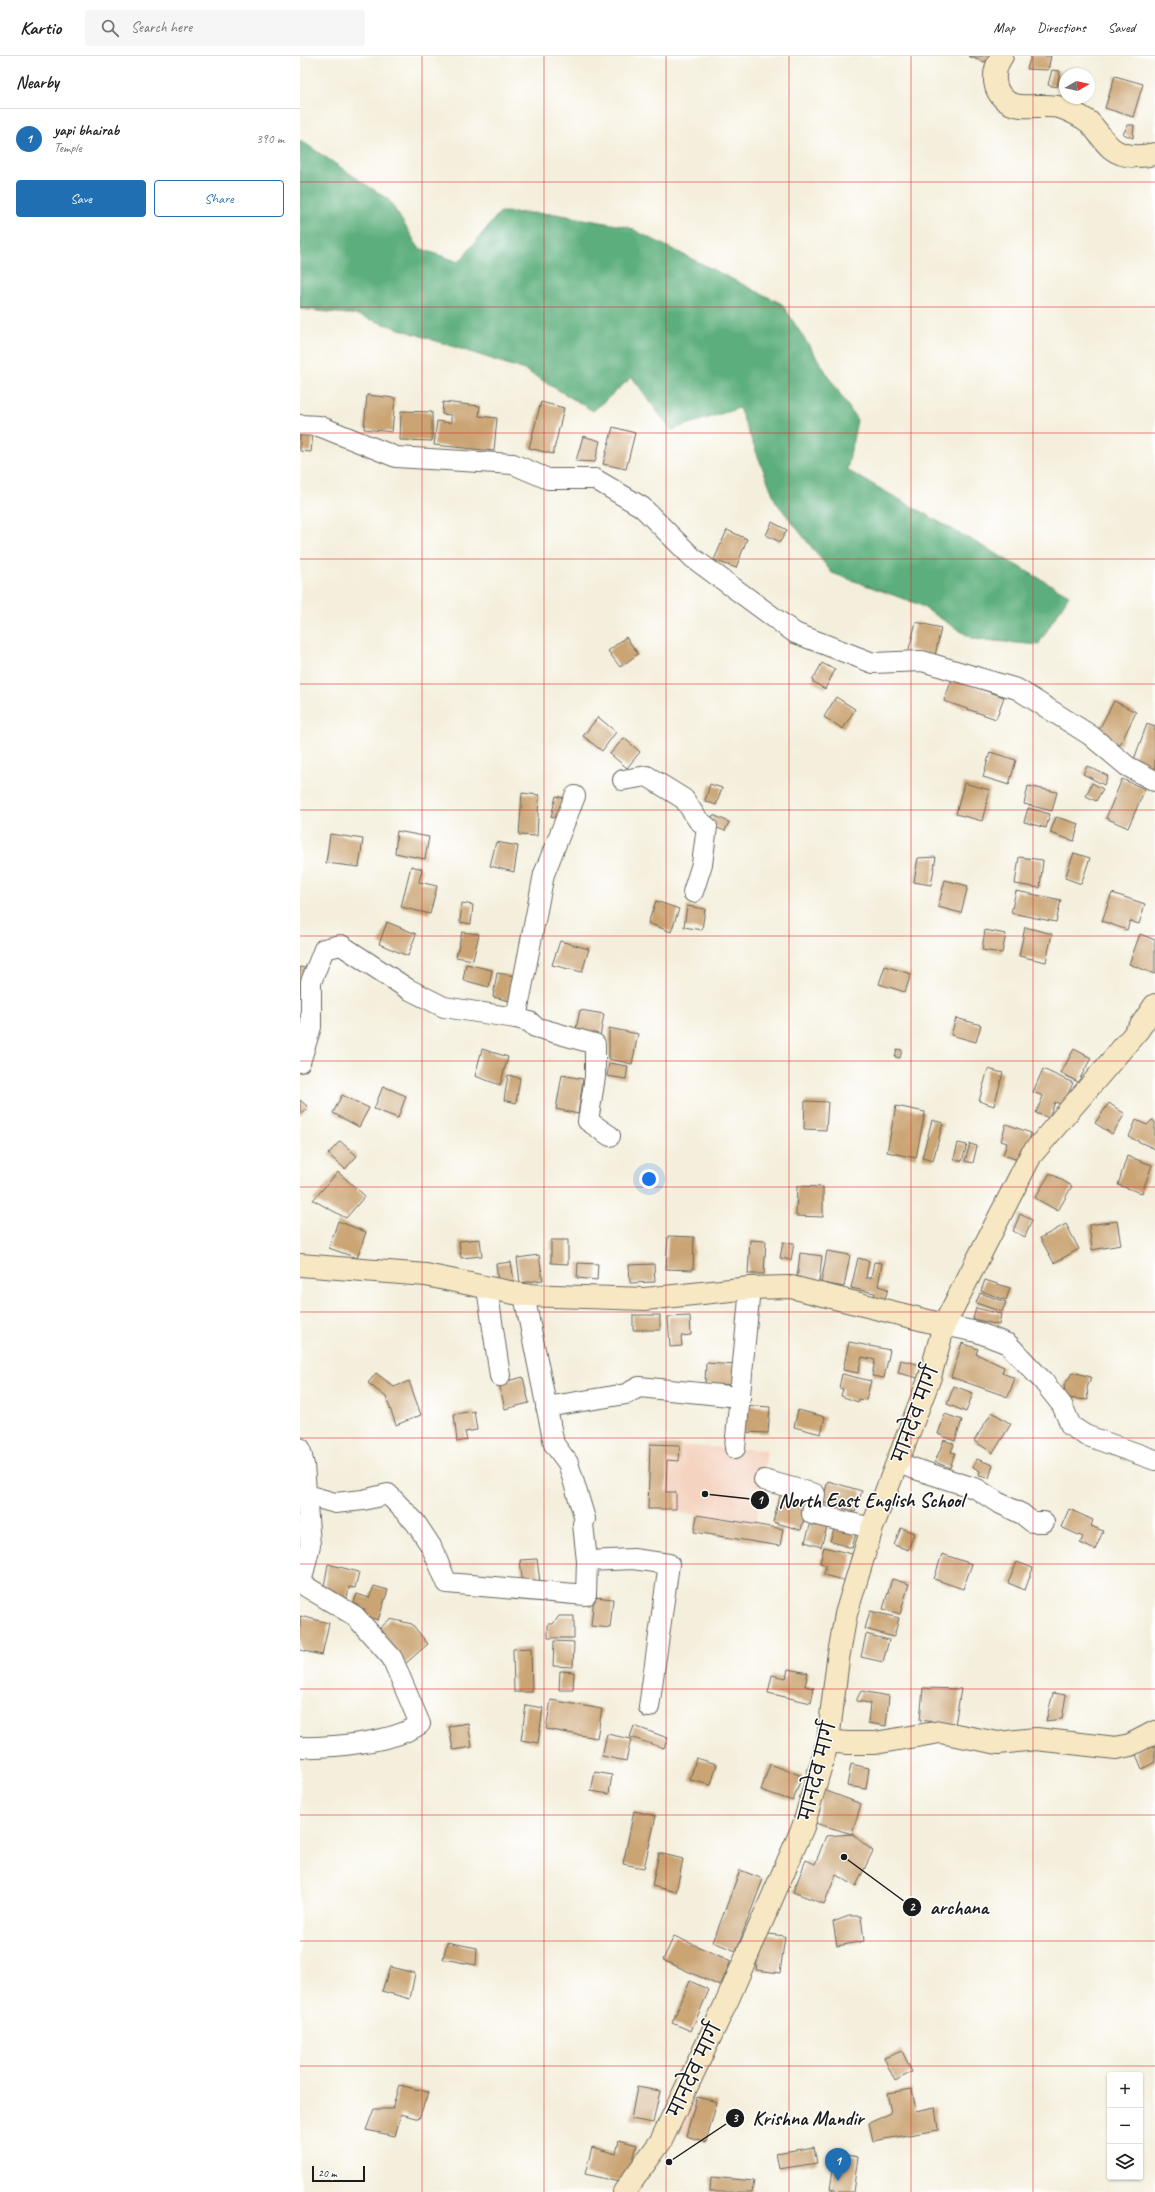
<!DOCTYPE html>
<meta charset="utf-8">
<style>
:root{--surface:#fff;--page:#f6f6f6;--text:#222;--muted:#767676;--line:#e0e0e0;--accent:#1f6fb2}
body{margin:0;font-family:Caveat,"Playpen Sans Deva",sans-serif;background:var(--page);color:var(--text)}
.controls{position:absolute;right:12px;bottom:12px;display:grid;overflow:hidden;border-radius:4px;box-shadow:0 1px 3px #0004}
.controls button{width:36px;height:36px;display:grid;place-items:center;padding:0;border:0;border-bottom:1px solid var(--line);background:var(--surface);color:var(--text);font:20px sans-serif}
.compass{position:absolute;left:759px;top:12px;width:36px;height:36px;border-radius:50%;background:var(--surface);box-shadow:0 1px 3px #0004;rotate:81deg}
.scale{position:absolute;left:12px;bottom:10px;width:53px;box-sizing:border-box;padding-left:4px;border:2px solid #1c1c1c;border-top:0;font-size:11px;line-height:14px;white-space:nowrap;color:#1c1c1c;-webkit-text-stroke:3px #fff;paint-order:stroke}
.you{position:absolute;left:349px;top:1123px;width:14px;height:14px;margin:-10px;border:3px solid #fff;border-radius:50%;background:#1a73e8;box-shadow:0 0 0 6px #1a73e833}
.badge{display:grid;place-items:center;width:26px;height:26px;border-radius:50%;background:var(--accent);color:#fff;font-size:13px;font-weight:700}
.pin{position:absolute;translate:-50% -33px;filter:drop-shadow(0 1px 2px #0008)}
.pin::after{content:'';position:absolute;top:21px;width:14px;height:12px;background:inherit;clip-path:polygon(0 0,100% 0,50% 100%)}
.list{margin:0;padding:0;list-style:none}
h2{display:flex;justify-content:space-between;align-items:center;height:52px;margin:0;padding:0 16px;font-size:17px}
h2 small{font-size:13px;font-weight:400;color:var(--muted)}
.list li{display:grid;grid-template-columns:26px 1fr auto;gap:12px;align-items:center;box-sizing:border-box;height:60px;padding:0 16px;border-top:1px solid var(--line)}
.list b{display:block;font-size:15px;white-space:nowrap}
.list p{margin:0;font-size:13px;white-space:nowrap;color:var(--muted)}
.list em{font-size:13px;font-style:normal;color:var(--muted)}
.actions{display:flex;gap:8px;padding:12px 16px}
.actions a{flex:1;padding:9px 0;border:1px solid var(--accent);border-radius:4px;text-align:center;font-size:14px;color:var(--accent)}
.actions .main{background:var(--accent);color:#fff}
.icon{flex:none;width:22px;height:22px;fill:none;stroke:currentColor;stroke-width:2;stroke-linecap:round;stroke-linejoin:round}
.map{position:relative;flex:none;width:855px;height:2136px;overflow:hidden}
header{display:flex;align-items:center;gap:24px;box-sizing:border-box;height:56px;padding:0 20px;background:var(--surface);border-bottom:1px solid var(--line)}
header strong{font-size:19px}
nav{display:flex;gap:22px;margin-inline-start:auto;font-size:14px}
.search{width:280px;height:36px;background:var(--page);display:flex;align-items:center;gap:10px;box-sizing:border-box;padding:0 14px;border-radius:4px;color:var(--muted);font-size:15px}
main{display:flex}
aside{flex:1;background:var(--surface)}
.map>svg:first-child{display:block}
.built{fill:#f4d3c0}
.forest{fill:#5cae7b;stroke:#3c654c}
.building{fill:#caa473}
.lines{fill:none;stroke-linecap:round;stroke-linejoin:round}
.street-casing{stroke:#68665f;stroke-width:22}
.secondary-casing{stroke:#68665f;stroke-width:24}
.street{stroke:#fff;stroke-width:20}
.secondary{stroke:#f7e8c3;stroke-width:22}
.grid{fill:none;stroke:#d62828;stroke-width:1;stroke-opacity:0.55}
.labels{text-anchor:middle;stroke-width:3;stroke-linejoin:round;paint-order:stroke}
.street-label{font-size:19px;fill:#1c1c1c;stroke:#fff}
.leader{fill:none;stroke:#1c1c1c;stroke-width:1.5}
.callout-dot{fill:#1c1c1c;stroke:#fff;stroke-width:1.5}
.mark-label{font-size:12px;text-anchor:middle;font-weight:bold;fill:#fff}
.callout-label{font-size:20px;text-anchor:middle;font-weight:bold;fill:#1c1c1c;stroke:#fff;stroke-width:3;stroke-linejoin:round;paint-order:stroke}
</style>
<header>
<strong>Kartio</strong>
<div class="search"><svg class="icon" aria-label="search" viewBox="0 0 24 24"><circle cx="10" cy="10" r="6"/><path d="M15 15l6 6"/></svg>Search here</div>
<nav><a>Map</a><a>Directions</a><a>Saved</a></nav>
</header>
<main>
<aside>
<h2>Nearby<small></small></h2>
<ul class="list">
<li><span class="badge">1</span><div><b>yapi bhairab</b><p>Temple</p></div><em>390 m</em></li>
</ul>
<div class="actions"><a class="main">Save</a><a>Share</a></div>
</aside>
<div class="map">
<svg width="855" height="2136" viewBox="0 0 855 2136">
<rect width="100%" height="100%" fill="#fff"/>
<filter id="ink" filterUnits="userSpaceOnUse"><feTurbulence type="fractalNoise" baseFrequency=".025" numOctaves="2"/><feDisplacementMap in="SourceGraphic" scale="8" xChannelSelector="R" yChannelSelector="G"/><feConvolveMatrix kernelMatrix="1 2 1 2 8 2 1 2 1" color-interpolation-filters="sRGB"/></filter>
<filter id="wash" filterUnits="userSpaceOnUse"><feTurbulence type="fractalNoise" baseFrequency=".012" numOctaves="4" result="noise"/><feDisplacementMap in="SourceGraphic" scale="16" xChannelSelector="R" yChannelSelector="G"/><feGaussianBlur stdDeviation="0.9" result="paint"/><feColorMatrix in="noise" values="0 0 0 0 0 0 0 0 0 0 0 0 0 0 0 0 0 1.4 0 .05"/><feComposite in="paint" operator="in"/></filter>
<g filter="url(#wash)">
<rect width="100%" height="100%" fill="#f4efdc"/>
<!-- built -->
<g class="built">
<polygon points="350,1388 467,1394 456,1468 483,1473 480,1490 394,1476 397,1459 348,1453"/>
<polygon points="397,2041 417,2046 406,2086 386,2080 378,2075 387,2051"/>
</g>
<!-- forest -->
<polygon class="forest" points="0,84 89,144 119,192 159,206 200,156 256,158 328,171 482,248 557,364 547,414 769,539 738,589 673,583 618,548 532,517 476,446 439,352 371,374 332,321 293,355 225,314 57,259 0,253"/>
<g id="blocks">
<!-- building -->
<g class="building">
<polygon points="668,0 699,0 684,6"/>
<polygon points="731,0 751,0 748,14 727,13"/>
<polygon points="752,14 760,15 757,31 748,29"/>
<polygon points="815,20 843,28 833,61 805,52"/>
<polygon points="828,69 834,69 833,82 823,78"/>
<polygon points="67,339 95,342 92,376 64,373"/>
<polygon points="143,346 180,350 179,360 197,362 194,395 134,389 137,365 151,367 151,359 142,358"/>
<polygon points="241,346 264,352 253,398 229,392"/>
<polygon points="101,355 132,356 132,385 100,384"/>
<polygon points="313,371 335,377 326,413 303,408"/>
<polygon points="0,377 13,378 11,396 0,395"/>
<polygon points="283,380 300,385 295,406 276,405"/>
<polygon points="472,466 487,474 480,486 466,479"/>
<polygon points="427,474 447,483 436,512 414,504"/>
<polygon points="616,566 641,572 635,600 609,593"/>
<polygon points="326,581 338,598 320,611 308,595"/>
<polygon points="522,607 535,614 525,633 512,625"/>
<polygon points="652,623 704,641 696,663 644,645"/>
<polygon points="536,641 555,653 543,673 524,661"/>
<polygon points="814,645 836,656 820,689 797,677"/>
<polygon points="298,661 316,676 302,695 283,680"/>
<polygon points="847,668 855,671 855,716 833,706"/>
<polygon points="324,682 340,696 327,712 310,698"/>
<polygon points="690,696 716,704 709,729 683,721"/>
<polygon points="787,710 808,720 804,729 783,718"/>
<polygon points="822,723 845,733 828,772 806,762"/>
<polygon points="664,727 690,734 682,765 656,758"/>
<polygon points="792,727 803,733 796,745 786,740"/>
<polygon points="410,728 422,732 416,749 405,745"/>
<polygon points="728,730 757,736 752,755 724,748"/>
<polygon points="222,737 239,739 237,780 219,779"/>
<polygon points="256,740 267,743 262,764 251,761"/>
<polygon points="728,752 750,758 746,772 724,766"/>
<polygon points="413,759 429,766 425,775 410,769"/>
<polygon points="756,761 779,768 774,785 750,777"/>
<polygon points="97,775 129,781 125,803 95,797"/>
<polygon points="30,778 63,783 59,811 26,807"/>
<polygon points="196,786 218,790 214,816 190,810"/>
<polygon points="774,797 790,802 781,828 765,822"/>
<polygon points="636,801 631,829 614,826 618,802"/>
<polygon points="719,801 743,804 740,832 715,828"/>
<polygon points="111,810 122,813 119,826 137,830 130,858 101,851"/>
<polygon points="645,824 668,830 661,857 638,851"/>
<polygon points="716,835 761,844 756,866 711,857"/>
<polygon points="812,837 845,848 839,868 830,865 827,874 802,865"/>
<polygon points="356,845 379,853 371,876 348,867"/>
<polygon points="162,847 173,849 171,868 160,866"/>
<polygon points="387,850 405,853 402,874 384,871"/>
<polygon points="87,866 116,878 108,900 79,888"/>
<polygon points="725,871 752,878 746,906 719,900"/>
<polygon points="685,874 706,878 702,897 682,894"/>
<polygon points="162,876 179,878 173,904 156,901"/>
<polygon points="840,878 855,884 855,918 829,908"/>
<polygon points="260,885 289,893 282,916 252,909"/>
<polygon points="166,908 192,914 189,931 163,924"/>
<polygon points="585,910 611,918 605,936 579,928"/>
<polygon points="0,911 11,913 6,939 0,938"/>
<polygon points="197,917 222,921 219,947 193,941"/>
<polygon points="280,954 304,958 300,981 276,973"/>
<polygon points="656,962 681,969 676,986 651,979"/>
<polygon points="309,972 338,978 332,1008 309,1003"/>
<polygon points="182,993 208,1001 200,1029 175,1020"/>
<polygon points="597,993 602,994 600,1002 595,1001"/>
<polygon points="774,993 791,1002 778,1026 761,1017"/>
<polygon points="309,1007 328,1010 326,1023 307,1020"/>
<polygon points="688,1013 703,1017 694,1050 679,1045"/>
<polygon points="743,1013 773,1027 763,1049 755,1046 749,1062 736,1057 743,1040 733,1036"/>
<polygon points="208,1019 220,1022 216,1047 204,1044"/>
<polygon points="262,1019 283,1023 278,1058 256,1053"/>
<polygon points="83,1030 106,1040 98,1062 74,1053"/>
<polygon points="42,1039 69,1052 59,1071 33,1057"/>
<polygon points="0,1044 8,1051 0,1059"/>
<polygon points="505,1045 528,1046 526,1074 504,1073"/>
<polygon points="809,1047 825,1058 812,1078 795,1067"/>
<polygon points="596,1050 625,1056 616,1102 587,1096"/>
<polygon points="632,1064 643,1067 633,1105 622,1102"/>
<polygon points="836,1064 847,1069 852,1064 855,1066 855,1093 829,1081"/>
<polygon points="706,1068 731,1077 724,1106 703,1099 707,1087 701,1085"/>
<polygon points="40,1085 57,1100 45,1113 28,1098"/>
<polygon points="658,1087 667,1089 662,1105 654,1103"/>
<polygon points="670,1088 677,1090 673,1107 665,1105"/>
<polygon points="827,1100 852,1109 842,1137 818,1129"/>
<polygon points="38,1116 65,1140 46,1162 13,1144"/>
<polygon points="750,1117 772,1130 758,1155 735,1142"/>
<polygon points="497,1130 523,1131 523,1161 496,1160"/>
<polygon points="720,1158 732,1164 725,1181 713,1175"/>
<polygon points="38,1165 66,1176 57,1202 29,1192"/>
<polygon points="817,1165 821,1189 792,1194 789,1169"/>
<polygon points="766,1168 779,1193 754,1207 740,1182"/>
<polygon points="368,1180 394,1181 393,1214 366,1213"/>
<polygon points="180,1183 182,1200 161,1202 159,1185"/>
<polygon points="251,1184 268,1184 268,1208 251,1207"/>
<polygon points="450,1184 466,1185 464,1218 448,1218"/>
<polygon points="483,1186 494,1187 491,1204 480,1202"/>
<polygon points="527,1195 550,1199 544,1231 521,1227"/>
<polygon points="500,1197 522,1200 519,1226 497,1224"/>
<polygon points="239,1199 243,1224 220,1227 217,1202"/>
<polygon points="558,1202 569,1205 566,1222 571,1222 574,1206 582,1207 578,1230 588,1233 584,1246 574,1243 575,1237 551,1232"/>
<polygon points="211,1206 214,1225 198,1228 196,1208"/>
<polygon points="278,1207 298,1208 297,1224 277,1222"/>
<polygon points="354,1208 355,1226 330,1227 329,1209"/>
<polygon points="685,1224 710,1232 706,1244 681,1235"/>
<polygon points="680,1237 706,1246 702,1256 676,1247"/>
<polygon points="676,1252 701,1258 699,1269 673,1263"/>
<rect x="333" y="1259" width="27" height="15"/>
<polygon points="390,1260 391,1279 381,1280 382,1290 370,1291 368,1261"/>
<polygon points="549,1286 590,1294 584,1322 572,1320 575,1304 562,1301 558,1317 543,1314"/>
<polygon points="662,1287 678,1293 676,1298 704,1311 702,1317 715,1322 708,1341 651,1321"/>
<polygon points="601,1304 621,1309 618,1322 598,1317"/>
<polygon points="406,1307 436,1309 435,1329 405,1328"/>
<polygon points="773,1316 791,1321 787,1332 788,1344 766,1342 764,1329"/>
<polygon points="76,1317 94,1331 109,1325 121,1359 96,1369 86,1341 68,1327"/>
<polygon points="542,1318 571,1325 566,1344 559,1343 558,1346 541,1340 543,1333 539,1332"/>
<polygon points="223,1321 229,1347 205,1353 199,1327"/>
<polygon points="654,1330 673,1337 666,1356 647,1348"/>
<polygon points="444,1349 470,1351 468,1377 442,1376"/>
<polygon points="498,1354 525,1361 521,1378 494,1371"/>
<polygon points="174,1355 177,1374 165,1376 167,1384 157,1386 154,1358"/>
<polygon points="692,1356 711,1368 693,1397 674,1385"/>
<polygon points="645,1358 662,1364 655,1385 638,1378"/>
<polygon points="644,1384 654,1388 651,1396 655,1397 650,1412 635,1406"/>
<polygon points="350,1388 380,1389 379,1405 367,1404 366,1436 376,1436 376,1453 348,1453"/>
<polygon points="677,1403 693,1409 689,1422 679,1420 680,1415 673,1411"/>
<polygon points="528,1425 562,1435 555,1456 522,1446"/>
<polygon points="482,1432 510,1439 501,1474 473,1466"/>
<polygon points="769,1453 793,1464 791,1470 803,1475 795,1494 780,1487 783,1481 761,1471"/>
<polygon points="397,1459 483,1473 480,1490 394,1476"/>
<polygon points="512,1463 528,1468 521,1491 505,1486"/>
<polygon points="535,1471 556,1478 552,1492 530,1485"/>
<polygon points="601,1472 614,1477 608,1494 594,1489"/>
<polygon points="524,1491 552,1498 546,1525 524,1519 526,1509 520,1507"/>
<polygon points="642,1498 672,1508 663,1533 634,1523"/>
<polygon points="237,1503 240,1527 223,1529 220,1504"/>
<polygon points="717,1506 733,1512 725,1534 708,1527"/>
<polygon points="28,1508 59,1516 55,1532 49,1531 47,1542 23,1536"/>
<polygon points="592,1523 609,1528 600,1558 583,1553"/>
<polygon points="74,1530 88,1534 78,1564 63,1559 65,1553 53,1549 57,1538 69,1542"/>
<polygon points="294,1541 313,1543 310,1572 291,1570"/>
<polygon points="570,1555 599,1562 594,1581 565,1573"/>
<polygon points="0,1560 29,1567 22,1599 0,1594"/>
<polygon points="259,1560 274,1560 274,1582 248,1582 248,1568 253,1568"/>
<polygon points="90,1563 112,1568 128,1588 105,1608 77,1575"/>
<polygon points="566,1578 589,1584 583,1606 561,1601"/>
<polygon points="254,1585 274,1586 273,1611 253,1610"/>
<polygon points="231,1592 232,1636 214,1636 213,1593"/>
<polygon points="488,1613 508,1617 505,1630 514,1632 511,1647 468,1637 472,1619 486,1622"/>
<polygon points="260,1615 274,1616 273,1634 259,1634"/>
<polygon points="623,1632 661,1633 655,1669 620,1664"/>
<polygon points="561,1635 589,1640 586,1670 568,1667 570,1647 556,1645"/>
<polygon points="753,1637 766,1639 762,1663 746,1665"/>
<polygon points="251,1644 302,1653 297,1682 246,1673"/>
<polygon points="226,1649 243,1652 238,1687 221,1684"/>
<polygon points="168,1667 172,1691 153,1694 149,1670"/>
<polygon points="334,1670 368,1682 364,1692 330,1681"/>
<polygon points="307,1678 331,1683 326,1705 302,1700"/>
<polygon points="855,1684 855,1706 842,1713 835,1696"/>
<polygon points="396,1702 417,1708 411,1729 390,1724"/>
<polygon points="470,1708 502,1720 493,1745 461,1734"/>
<polygon points="551,1708 569,1712 566,1733 547,1730"/>
<polygon points="295,1716 312,1719 309,1738 291,1735"/>
<polygon points="524,1734 561,1748 552,1778 515,1767"/>
<polygon points="334,1755 356,1760 344,1812 323,1808"/>
<polygon points="552,1778 573,1795 556,1830 536,1819 524,1848 493,1836 506,1804 515,1808 526,1780"/>
<polygon points="359,1797 383,1803 376,1836 352,1830"/>
<polygon points="440,1814 463,1823 436,1895 413,1886"/>
<polygon points="549,1860 561,1860 564,1885 537,1890 533,1866"/>
<polygon points="461,1877 485,1880 480,1917 456,1914"/>
<polygon points="374,1880 431,1905 420,1930 363,1904"/>
<polygon points="147,1886 177,1892 176,1909 143,1903"/>
<polygon points="90,1911 115,1917 110,1943 82,1935"/>
<polygon points="390,1925 409,1934 391,1975 372,1967"/>
<polygon points="602,1995 612,2016 595,2025 584,2002"/>
<polygon points="99,2029 128,2036 119,2063 101,2058 95,2080 66,2074 74,2053 92,2053"/>
<polygon points="337,2031 360,2035 353,2067 331,2063"/>
<polygon points="612,2033 616,2055 635,2051 638,2074 573,2085 569,2067 591,2057 587,2037"/>
<polygon points="397,2041 417,2046 406,2086 386,2080"/>
<polygon points="319,2084 337,2089 327,2128 285,2118 292,2091 316,2098"/>
<polygon points="514,2091 517,2107 479,2113 476,2097"/>
<polygon points="536,2097 558,2101 553,2136 535,2136 535,2134 530,2133"/>
<polygon points="411,2121 454,2125 452,2136 410,2136"/>
</g>
</g>
</g>
<g filter="url(#ink)">
<use href="#blocks" fill-opacity="0" stroke="#68665f" stroke-width="1"/>
<g class="lines">
<!-- street casing -->
<g class="street-casing">
<g id="street">
<polyline points="0,369 19,370 96,401 213,408 248,423 295,423 342,451 393,502 495,577 573,607 622,605 717,633 790,679 827,710 855,725"/>
<polyline points="323,724 347,720 384,743 398,764 407,771 402,808 393,836"/>
<polyline points="216,962 230,966 235,971 295,988 295,1021 288,1065 310,1080"/>
<polyline points="0,1006 11,971 11,926 24,893 41,889 108,933 144,951 216,962 244,818 275,740"/>
<polyline points="187,1232 200,1320"/>
<polyline points="224,1239 254,1388 268,1407 285,1463 283,1468 287,1505"/>
<polyline points="644,1269 677,1276 708,1288 743,1325 762,1349 771,1370 785,1379 855,1404"/>
<polyline points="246,1351 326,1338 339,1331 440,1341"/>
<polyline points="0,1392 4,1409 10,1489 1,1527"/>
<polyline points="435,1392 450,1232"/>
<polyline points="597,1407 677,1433 697,1446 722,1458 732,1466 744,1466"/>
<polyline points="464,1424 515,1438 512,1458 572,1472"/>
<polyline points="7,1439 35,1447 63,1444 88,1438 115,1466 131,1490 147,1527 286,1539 287,1505 333,1503 369,1508 349,1651"/>
<path d="M0,1527L55,1560L92,1602L120,1668C96,1686 30,1692 0,1691"/>
</g>
</g>
<!-- secondary casing -->
<g class="secondary-casing">
<g id="secondary">
<path d="M702,0C693,13 691,32 705,44C719,56 745,46 762,52C770,55 782,61 789,66C797,74 803,85 811,92C823,102 841,101 855,98"/>
<polyline points="0,1209 126,1219 224,1239 345,1243 450,1232 491,1231 644,1269"/>
<polyline points="528,1685 547,1687 575,1687 640,1676 698,1687 736,1683 816,1692 830,1689 855,1676"/>
<polyline points="324,2136 361,2085 428,1943 503,1771 528,1685 538,1603 546,1558 572,1472 630,1321 644,1269 731,1099 838,974 855,949"/>
</g>
</g>
<!-- street -->
<use href="#street" class="street"/>
<!-- secondary -->
<use href="#secondary" class="secondary"/>
</g>
</g>
<!-- grid -->
<path class="grid" d="M122,0V2136M244,0V2136M366,0V2136M489,0V2136M611,0V2136M733,0V2136M0,126H855M0,251H855M0,377H855M0,503H855M0,628H855M0,754H855M0,880H855M0,1005H855M0,1131H855M0,1256H855M0,1382H855M0,1508H855M0,1633H855M0,1759H855M0,1885H855M0,2010H855"/>
<g class="labels">
<!-- street labels -->
<g class="street-label">
<text transform="translate(615 1358) rotate(-70)" y="7">मानदेव मार्ग</text>
<text transform="translate(517 1715) rotate(-76)" y="7">मानदेव मार्ग</text>
<text transform="translate(394 2014) rotate(-65)" y="7">मानदेव मार्ग</text>
</g>
</g>
<!-- callouts -->
<path class="leader" d="M405 1438L460 1444M544 1801L612 1851M369 2106L435 2062"/>
<g class="callout-dot">
<circle cx="405" cy="1438" r="4"/>
<circle cx="544" cy="1801" r="4"/>
<circle cx="369" cy="2106" r="4"/>
<circle cx="460" cy="1444" r="10"/>
<circle cx="612" cy="1851" r="10"/>
<circle cx="435" cy="2062" r="10"/>
</g>
<g class="mark-label">
<text x="460" y="1448">1</text>
<text x="612" y="1855">2</text>
<text x="435" y="2066">3</text>
</g>
<g class="callout-label">
<text x="571" y="1451">North East English School</text>
<text x="659" y="1858">archana</text>
<text x="508" y="2069">Krishna Mandir</text>
</g>
</svg>
<div class="controls">
<button>+</button>
<button>−</button>
<button><svg class="icon" aria-label="layers" viewBox="0 0 24 24"><path d="M12 4l9 5-9 5-9-5zM3 14l9 5 9-5"/></svg></button>
</div>
<svg class="compass" viewBox="-18 -18 36 36"><path d="M0-13l5 13h-10z" fill="#e53935"/><path d="M0 13l5-13h-10z" fill="#767676"/></svg>
<div class="scale">20 m</div>
<div class="you"></div>
<div class="pin badge" style="left:538px;top:2125px">1</div>
</div>
</main>
